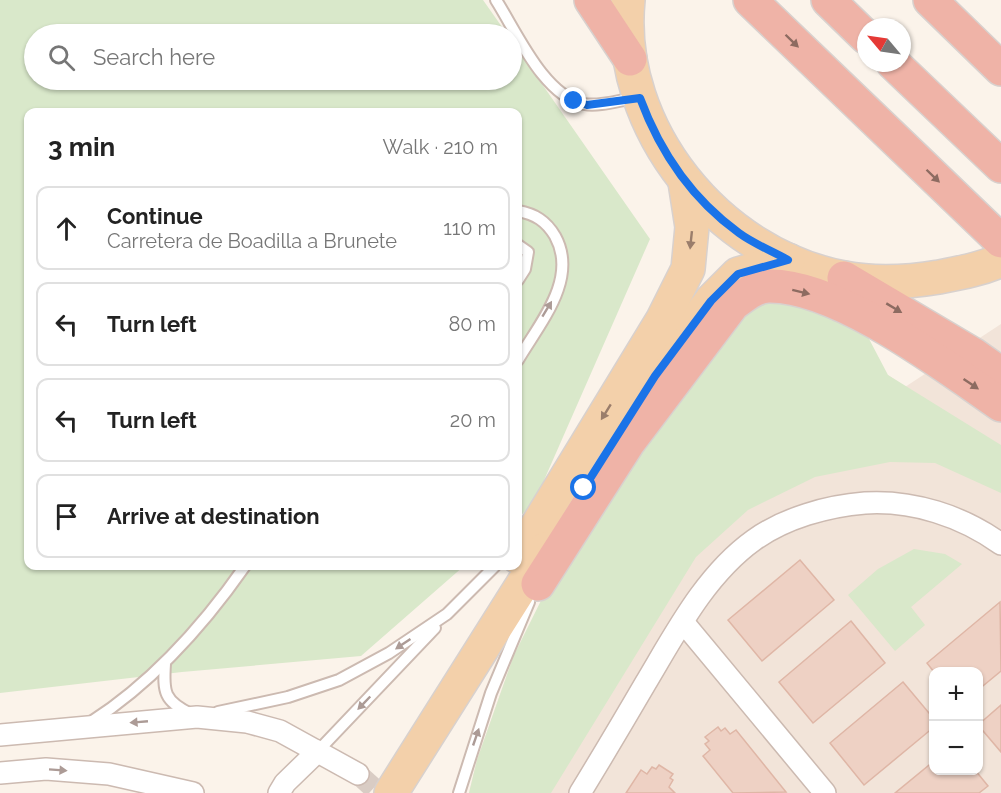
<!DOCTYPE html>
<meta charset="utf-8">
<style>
:root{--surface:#fff;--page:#f6f6f6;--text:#222;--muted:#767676;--line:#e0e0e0}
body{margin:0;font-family:Raleway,sans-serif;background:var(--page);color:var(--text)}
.controls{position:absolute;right:18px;bottom:18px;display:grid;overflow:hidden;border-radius:12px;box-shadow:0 2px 4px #0004}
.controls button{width:54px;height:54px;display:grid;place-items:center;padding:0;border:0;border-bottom:2px solid var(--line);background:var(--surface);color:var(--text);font:30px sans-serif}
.compass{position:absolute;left:857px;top:18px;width:54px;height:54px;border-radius:50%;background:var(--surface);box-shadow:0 2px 4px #0004;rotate:299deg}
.stop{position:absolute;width:18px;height:18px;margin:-14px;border:4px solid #1a73e8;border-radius:50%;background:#fff}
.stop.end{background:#1a73e8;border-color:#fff;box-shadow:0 2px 6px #0008}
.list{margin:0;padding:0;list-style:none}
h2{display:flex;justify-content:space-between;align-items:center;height:78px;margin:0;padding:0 24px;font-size:26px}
h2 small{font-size:20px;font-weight:400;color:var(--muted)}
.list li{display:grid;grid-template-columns:39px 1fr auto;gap:18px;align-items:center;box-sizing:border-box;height:84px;margin:0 12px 12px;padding:0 12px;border:2px solid var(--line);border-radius:12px}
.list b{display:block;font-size:22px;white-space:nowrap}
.list p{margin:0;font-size:20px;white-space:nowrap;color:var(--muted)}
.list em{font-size:20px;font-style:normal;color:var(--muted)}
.icon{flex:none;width:33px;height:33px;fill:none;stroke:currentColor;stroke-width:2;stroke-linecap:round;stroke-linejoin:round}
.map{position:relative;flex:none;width:1001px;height:793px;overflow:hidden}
.search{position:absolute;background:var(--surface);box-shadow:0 2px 4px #0004;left:24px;top:24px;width:498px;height:66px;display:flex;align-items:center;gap:15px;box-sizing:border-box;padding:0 21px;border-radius:33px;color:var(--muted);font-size:22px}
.panel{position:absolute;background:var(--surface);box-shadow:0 2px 4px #0004;left:24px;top:108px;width:498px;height:462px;border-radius:12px}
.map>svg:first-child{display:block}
.residential{fill:#f2e4d9;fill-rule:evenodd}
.green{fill:#d9e8ca}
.building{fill:#eed1c4;stroke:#dfb6a6;stroke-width:1.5}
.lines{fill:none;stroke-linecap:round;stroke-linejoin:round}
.street-tunnel{stroke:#d9ccc4;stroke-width:21;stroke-dasharray:21 10;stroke-linecap:butt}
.lane-casing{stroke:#ccbab1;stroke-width:14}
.street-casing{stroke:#ccbab1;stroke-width:24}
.primary-casing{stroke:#d8d1ce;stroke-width:36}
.highway-casing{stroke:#d8d1ce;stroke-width:36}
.lane{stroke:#fff;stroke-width:10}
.street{stroke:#fff;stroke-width:21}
.primary{stroke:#f3d0aa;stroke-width:33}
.highway{stroke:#efb3a7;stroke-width:33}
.oneway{fill:#8d6b61}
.oneway2{fill:#9a7d6b}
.oneway3{fill:#ac9b96}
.route{stroke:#1a73e8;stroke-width:8}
</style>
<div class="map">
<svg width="1001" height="793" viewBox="0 0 1001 793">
<rect width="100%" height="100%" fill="#fbf3ea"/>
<!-- residential -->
<path class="residential" d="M1001,324V793H469L477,760L514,655L888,375L905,387ZM934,672H978V770H934Z"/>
<!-- green -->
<g class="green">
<polygon points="0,0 483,0 507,34 34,34 34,80 512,80 512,41 650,239 534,503 518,518 518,112 28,112 28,566 464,566 361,656 182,672 0,693"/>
<polygon points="762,292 858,318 888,375 1001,445 1001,493 935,463 890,462 815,477 748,510 696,557 551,793 469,793 477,760 514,655 576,530"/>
<polygon points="914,549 945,554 962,564 911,607 925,625 895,651 848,595 878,569"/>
</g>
<!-- building -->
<g class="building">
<polygon points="800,560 834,600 762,661 728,620"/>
<polygon points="1000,602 1001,671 978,690 978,672 934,672 927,663"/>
<polygon points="851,621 885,663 813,723 779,682"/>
<polygon points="903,682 934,719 934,727 864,785 830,743"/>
<polygon points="1001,705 1001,752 978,725"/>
<polygon points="718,727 721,731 725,728 730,734 736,730 786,792 733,793 703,756 710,750 705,744 709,741 705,737"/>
<polygon points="934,761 934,770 975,770 988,786 979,793 895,793"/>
<polygon points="659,765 673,774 670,778 673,780 669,787 675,793 626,793 641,770 647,774 652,767 656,769"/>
</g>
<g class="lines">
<!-- street-tunnel -->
<polyline class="street-tunnel" points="358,774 379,793"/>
<!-- lane casing -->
<g class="lane-casing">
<g id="lane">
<path d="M496,0C517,33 544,96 584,104C599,107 620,100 635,98"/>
<path d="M518,211C535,214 546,221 555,236C579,279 539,324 518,360"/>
<polyline points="518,245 528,252 525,269 518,280"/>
<path d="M165,664C163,692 164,701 191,714"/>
<polyline points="218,712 288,697 339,680 389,653 447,614 495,566"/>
<path d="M91,722C153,682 203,626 245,566"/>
<polyline points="318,751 435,628"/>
<polyline points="459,793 491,693 529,602"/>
</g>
</g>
<!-- street casing -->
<g class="street-casing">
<g id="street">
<polyline points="683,622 825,793"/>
<polyline points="0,735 197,717 247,722 280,731 358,774"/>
<polyline points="0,773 46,769 109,774 193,793"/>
<polyline points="279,793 285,783 318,751"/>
<path d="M580,793C602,757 624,720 645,684C675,634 705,575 754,540C785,518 827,506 865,503C913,500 962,516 1001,544"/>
</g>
</g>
<!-- primary casing -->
<g class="primary-casing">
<g id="primary">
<path d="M628,0C615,129 719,255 844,278C875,284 909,282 939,277C960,273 982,269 1001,260"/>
<polyline points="614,440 655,376 711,301 738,274 788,260"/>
<polyline points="518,557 663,319 688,269 692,227 685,182"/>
<polyline points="391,793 545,549"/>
</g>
</g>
<!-- highway casing -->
<g class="highway-casing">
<g id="highway">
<polyline points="591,0 630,59"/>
<polyline points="750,0 1001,241"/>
<polyline points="828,0 866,37"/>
<polyline points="930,0 1001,69"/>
<polyline points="893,63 1001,166"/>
<polyline points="844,278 974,355 1001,374"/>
<path d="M538,584L628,443L733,304C744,296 755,286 769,286C838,285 945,366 1001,405"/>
</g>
</g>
<!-- lane -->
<use href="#lane" class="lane"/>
<!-- street -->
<use href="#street" class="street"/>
<!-- primary -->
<use href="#primary" class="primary"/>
<!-- highway -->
<use href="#highway" class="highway"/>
</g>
<!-- one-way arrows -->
<defs><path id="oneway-solid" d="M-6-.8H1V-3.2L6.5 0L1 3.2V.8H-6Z" transform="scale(1.5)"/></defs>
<g class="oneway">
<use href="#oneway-solid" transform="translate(792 41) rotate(44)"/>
<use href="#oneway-solid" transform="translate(933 176) rotate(44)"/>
<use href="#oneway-solid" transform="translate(801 292) rotate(14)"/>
<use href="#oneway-solid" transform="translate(894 308) rotate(31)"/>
<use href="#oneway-solid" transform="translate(971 384) rotate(34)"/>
</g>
<g class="oneway2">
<use href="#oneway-solid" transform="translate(691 240) rotate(96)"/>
<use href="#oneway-solid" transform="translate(606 412) rotate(122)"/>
</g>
<g class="oneway3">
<use href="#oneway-solid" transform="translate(547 309) rotate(-59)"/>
<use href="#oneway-solid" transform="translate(403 644) rotate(146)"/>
<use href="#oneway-solid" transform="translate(364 703) rotate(134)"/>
<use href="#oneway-solid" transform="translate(139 722) rotate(175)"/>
<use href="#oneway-solid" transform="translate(476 737) rotate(-71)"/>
<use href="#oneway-solid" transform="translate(58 770) rotate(4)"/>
</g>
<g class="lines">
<!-- route -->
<path class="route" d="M574,101L587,105L640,98C660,152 692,199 739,233C754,244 772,251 788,260L738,274L711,301L655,376L584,488"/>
</g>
</svg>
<div class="controls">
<button>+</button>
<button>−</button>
</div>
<svg class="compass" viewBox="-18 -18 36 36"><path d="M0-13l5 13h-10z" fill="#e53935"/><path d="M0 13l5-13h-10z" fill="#767676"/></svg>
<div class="stop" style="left:584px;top:488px"></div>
<div class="stop end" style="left:574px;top:101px"></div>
<div class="search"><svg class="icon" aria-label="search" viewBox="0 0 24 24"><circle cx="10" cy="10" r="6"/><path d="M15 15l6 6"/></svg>Search here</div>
<section class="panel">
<h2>3 min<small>Walk · 210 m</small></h2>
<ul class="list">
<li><svg class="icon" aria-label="ahead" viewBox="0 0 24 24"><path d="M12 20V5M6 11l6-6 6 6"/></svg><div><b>Continue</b><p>Carretera de Boadilla a Brunete</p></div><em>110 m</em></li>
<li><svg class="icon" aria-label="left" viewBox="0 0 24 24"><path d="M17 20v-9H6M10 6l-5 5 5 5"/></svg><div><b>Turn left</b></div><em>80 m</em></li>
<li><svg class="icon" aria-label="left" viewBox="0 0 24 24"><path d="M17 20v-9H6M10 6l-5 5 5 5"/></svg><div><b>Turn left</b></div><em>20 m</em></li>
<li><svg class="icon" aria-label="arrive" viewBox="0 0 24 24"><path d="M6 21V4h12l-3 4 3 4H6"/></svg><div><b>Arrive at destination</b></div></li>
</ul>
</section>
</div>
